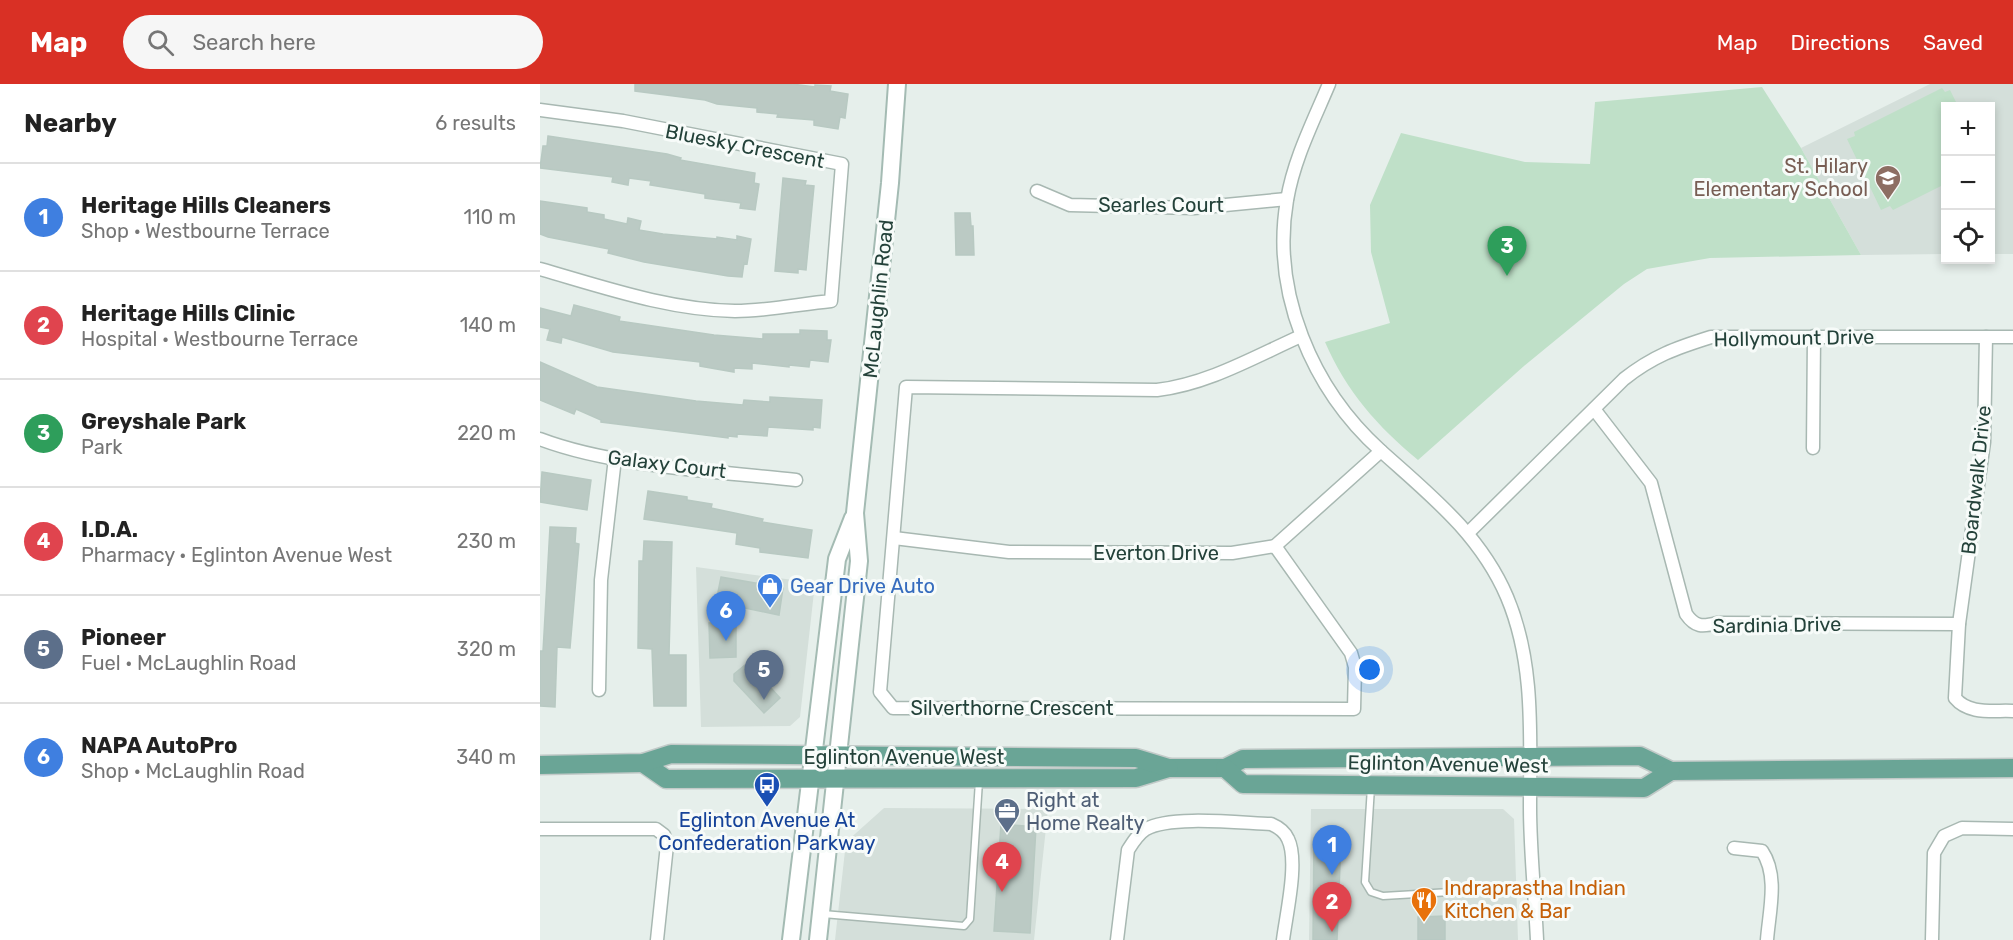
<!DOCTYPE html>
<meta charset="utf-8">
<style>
:root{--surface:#fff;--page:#f6f6f6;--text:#222;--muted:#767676;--line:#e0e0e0;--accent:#d93025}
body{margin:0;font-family:Rubik,sans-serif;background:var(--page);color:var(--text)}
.controls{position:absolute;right:18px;top:18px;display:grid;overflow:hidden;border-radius:0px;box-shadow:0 3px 9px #0003}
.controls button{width:54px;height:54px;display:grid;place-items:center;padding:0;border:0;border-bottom:2px solid var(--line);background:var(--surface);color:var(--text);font:30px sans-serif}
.you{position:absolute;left:830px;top:586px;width:21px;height:21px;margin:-15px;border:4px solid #fff;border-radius:50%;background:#1a73e8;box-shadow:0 0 0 9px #1a73e833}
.badge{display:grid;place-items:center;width:39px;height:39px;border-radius:50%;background:var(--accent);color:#fff;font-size:20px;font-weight:700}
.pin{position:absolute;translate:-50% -50px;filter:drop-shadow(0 2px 3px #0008)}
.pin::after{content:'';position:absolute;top:32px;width:21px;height:18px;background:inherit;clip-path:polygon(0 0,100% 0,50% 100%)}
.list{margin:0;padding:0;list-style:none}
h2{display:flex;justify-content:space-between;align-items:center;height:78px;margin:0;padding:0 24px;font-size:26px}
h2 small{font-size:20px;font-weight:400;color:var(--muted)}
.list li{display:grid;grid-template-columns:39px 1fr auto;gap:18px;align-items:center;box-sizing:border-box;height:108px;padding:0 24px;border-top:2px solid var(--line)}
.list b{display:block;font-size:22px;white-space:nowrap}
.list p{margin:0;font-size:20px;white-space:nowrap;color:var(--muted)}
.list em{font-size:20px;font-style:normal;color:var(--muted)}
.icon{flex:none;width:33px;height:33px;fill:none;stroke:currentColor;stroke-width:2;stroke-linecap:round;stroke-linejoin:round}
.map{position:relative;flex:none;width:1473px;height:856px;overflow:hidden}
header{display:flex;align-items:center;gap:36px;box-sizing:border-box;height:84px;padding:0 30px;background:var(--accent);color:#fff}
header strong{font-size:28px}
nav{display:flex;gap:33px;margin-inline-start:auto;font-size:21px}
.search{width:420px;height:54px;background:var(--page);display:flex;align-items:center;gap:15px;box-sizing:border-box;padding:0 21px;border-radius:33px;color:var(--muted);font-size:22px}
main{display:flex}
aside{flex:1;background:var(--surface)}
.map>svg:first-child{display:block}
.built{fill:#d4dfda}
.green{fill:#bfe0c8}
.building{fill:#bbcac4;stroke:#b8c9c2;stroke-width:1.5}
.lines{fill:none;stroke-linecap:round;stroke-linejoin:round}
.lane-casing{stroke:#a8b8b2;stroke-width:9}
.street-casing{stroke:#a8b8b2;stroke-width:15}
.secondary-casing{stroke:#a4bbb3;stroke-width:20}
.primary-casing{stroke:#c2cac8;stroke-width:21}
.lane{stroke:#fff;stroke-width:6}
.street{stroke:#fff;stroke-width:12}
.secondary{stroke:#fff;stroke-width:16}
.primary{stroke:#6aa596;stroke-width:18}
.labels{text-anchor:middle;stroke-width:6;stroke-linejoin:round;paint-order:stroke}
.street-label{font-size:20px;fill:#24423a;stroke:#f7fbf9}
.education-label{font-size:20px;fill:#785e54;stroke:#f7fbf9;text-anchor:end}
.shop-label{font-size:20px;fill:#366cbe;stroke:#f7fbf9;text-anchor:start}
.service-label{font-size:20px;fill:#4e5e75;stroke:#f7fbf9;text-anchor:start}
.transit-label{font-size:20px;fill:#164399;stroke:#f7fbf9}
.food-label{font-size:20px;fill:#c56008;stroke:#f7fbf9;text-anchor:start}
</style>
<header>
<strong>Map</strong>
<div class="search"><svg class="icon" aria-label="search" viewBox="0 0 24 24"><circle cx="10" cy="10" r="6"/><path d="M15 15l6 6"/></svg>Search here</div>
<nav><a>Map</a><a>Directions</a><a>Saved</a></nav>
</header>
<main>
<aside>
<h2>Nearby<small>6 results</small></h2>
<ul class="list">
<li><span class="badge" style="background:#3f7fe0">1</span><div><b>Heritage Hills Cleaners</b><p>Shop · Westbourne Terrace</p></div><em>110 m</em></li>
<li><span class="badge" style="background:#e0444e">2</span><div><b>Heritage Hills Clinic</b><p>Hospital · Westbourne Terrace</p></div><em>140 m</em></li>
<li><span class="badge" style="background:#2e9e5b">3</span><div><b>Greyshale Park</b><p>Park</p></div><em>220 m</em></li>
<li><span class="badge" style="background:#e0444e">4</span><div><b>I.D.A.</b><p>Pharmacy · Eglinton Avenue West</p></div><em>230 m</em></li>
<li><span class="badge" style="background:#5c6f8a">5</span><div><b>Pioneer</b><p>Fuel · McLaughlin Road</p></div><em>320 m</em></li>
<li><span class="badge" style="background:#3f7fe0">6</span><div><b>NAPA AutoPro</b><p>Shop · McLaughlin Road</p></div><em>340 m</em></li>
</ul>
</aside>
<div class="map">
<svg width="1473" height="856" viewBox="0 0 1473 856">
<rect width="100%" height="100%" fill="#e6efeb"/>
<!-- built -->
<g class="built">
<polygon points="1390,0 1473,0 1473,170 1451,170 1450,22 1406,22 1405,170 1321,171 1261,64"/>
<polygon points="156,483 275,499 260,633 250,642 161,643"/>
<polygon points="344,724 508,725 494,856 295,856 306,758"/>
<polygon points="771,725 963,725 974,735 978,856 769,856"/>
</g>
<!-- green -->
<g class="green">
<path d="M1222,3L1261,64L1321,171L1170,174L1107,185L1084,200L984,282L878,376C838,343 806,307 785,258L850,239L831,168L830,121L861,49L985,78L1050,80L1055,18Z"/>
<polygon points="1402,4 1405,8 1410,6 1418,22 1406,22 1405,100 1353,126 1350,122 1341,126 1307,55 1315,52 1314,48"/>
</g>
<!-- building -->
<g class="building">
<polygon points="95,0 252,0 275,3 275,1 291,2 290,7 308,10 305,34 300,33 298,45 274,41 274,36 237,33 238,30 217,28 217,24 177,20 165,16 95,7"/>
<polygon points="8,52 127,70 141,74 140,76 215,89 214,99 219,100 215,126 200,124 201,119 165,114 165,110 110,101 111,97 89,94 88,101 72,98 73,93 0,84 3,62 7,62"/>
<polygon points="243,94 266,97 265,101 274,102 266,186 258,185 258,189 235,187"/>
<polygon points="0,117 47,124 47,128 64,131 64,135 87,140 88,134 101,137 99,146 123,150 177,155 177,153 197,156 197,152 211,155 207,180 204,179 202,193 188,192 104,178 68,169 69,165 8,153 0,150"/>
<polygon points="415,129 430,129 431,142 433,142 434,171 416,171"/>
<polygon points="34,221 80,233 79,237 174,251 223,255 223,250 260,250 260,246 287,247 287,256 291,256 288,278 270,276 269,283 249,281 249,283 212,279 212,285 194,284 194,288 160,282 160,278 73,268 22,253 21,259 7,256 10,245 0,243 0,224 31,232"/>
<polygon points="0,278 57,303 156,317 203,321 204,316 230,318 230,313 282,316 280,344 273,343 273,346 228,343 227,352 197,350 197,353 188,352 188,354 61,338 61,336 36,325 34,330 0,316"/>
<polygon points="2,388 51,396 47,426 0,418"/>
<polygon points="108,407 147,413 147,416 172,420 171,424 223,435 222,438 272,446 268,474 220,468 220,464 196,460 197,449 104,435"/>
<polygon points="10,443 36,444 35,459 39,460 30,564 17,563 15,623 0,622 0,567 3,567 4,550"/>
<polygon points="104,457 132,458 129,571 146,571 146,622 114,622 112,565 98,564 99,477 103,477"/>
<polygon points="181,493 243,504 239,531 176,518"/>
<polygon points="169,539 196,539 196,573 170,574"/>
<polygon points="205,581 210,581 240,614 224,629 194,597 194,590"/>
<polygon points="461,740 496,743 490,849 454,847"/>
<polygon points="782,747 794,747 794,757 801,757 797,856 773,856 774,754 782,754"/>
<polygon points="905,832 905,856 878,856 878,833"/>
</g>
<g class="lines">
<!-- lane casing -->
<g class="lane-casing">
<g id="lane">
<polyline points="831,703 825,798 831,808 843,812 994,803"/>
<polyline points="283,830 424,842 430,835 439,697"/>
</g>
</g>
<!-- street casing -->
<g class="street-casing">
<g id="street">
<path d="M789,0C773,38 754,75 747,116C731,208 772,305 841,367C890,411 940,450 967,513C995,579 990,652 990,723C990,767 995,812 997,856"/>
<path d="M0,26L83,37L302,80L291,217C260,220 227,227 195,227C129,226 63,203 0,185"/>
<polyline points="497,107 530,121 654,124 747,115"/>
<path d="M1446,253L1444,358L1419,540L1415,614C1429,631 1453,626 1473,627"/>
<path d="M1054,325L1111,399L1146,530C1155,543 1162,543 1177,539L1419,540"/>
<path d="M0,355C74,383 176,387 256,396"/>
<polyline points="1273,364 1274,252"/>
<path d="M928,449L1084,295C1113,272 1136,264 1171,253H1473"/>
<polyline points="354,454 469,468 692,469 735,462 841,367"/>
<path d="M735,462L811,569L815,583L814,625L353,624L340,608L366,303L617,306C668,300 714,273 761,252"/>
<polyline points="59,606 61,496 75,374"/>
<polyline points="0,745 116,745 124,751 127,761 117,856"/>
<path d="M1194,764L1222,767C1239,792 1229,828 1227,856"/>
<path d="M577,856L588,766C593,758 598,750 606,745C630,731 701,739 731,740C738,743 745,748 748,755C759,777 746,831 743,856"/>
<polyline points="1392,856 1394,769 1404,752 1422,744 1473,745"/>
</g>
</g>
<!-- secondary casing -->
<g class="secondary-casing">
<g id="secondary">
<polyline points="251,856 297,475 313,434"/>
<polyline points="278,856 319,477 315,429 350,99 357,0"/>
</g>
</g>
<!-- primary casing -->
<g class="primary-casing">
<g id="primary">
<polyline points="103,679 126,695 596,694 629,684 685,684 703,675 1100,672 1131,687 1473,684"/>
<polyline points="0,681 103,679 131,670 596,674 629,684"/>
<polyline points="685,684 703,700 1104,704 1131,687"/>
</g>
</g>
<!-- lane -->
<use href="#lane" class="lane"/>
<!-- street -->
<use href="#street" class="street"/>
<!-- secondary -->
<use href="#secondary" class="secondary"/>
<!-- primary -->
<use href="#primary" class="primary"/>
</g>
<!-- icons -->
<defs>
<g id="school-pin" transform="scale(1.35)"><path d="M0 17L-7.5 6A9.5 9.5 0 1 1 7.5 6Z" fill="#8d6e63" stroke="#f7fbf9"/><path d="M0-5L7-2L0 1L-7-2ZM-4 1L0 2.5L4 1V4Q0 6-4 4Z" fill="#fff"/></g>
<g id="shop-pin" transform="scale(1.35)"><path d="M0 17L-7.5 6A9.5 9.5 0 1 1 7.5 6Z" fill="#3f7fe0" stroke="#f7fbf9"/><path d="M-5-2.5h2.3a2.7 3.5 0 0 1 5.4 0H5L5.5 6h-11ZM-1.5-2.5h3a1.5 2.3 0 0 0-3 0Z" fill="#fff"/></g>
<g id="bus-pin" transform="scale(1.35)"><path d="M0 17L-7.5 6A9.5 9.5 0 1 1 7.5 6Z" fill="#1a4fb4" stroke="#f7fbf9"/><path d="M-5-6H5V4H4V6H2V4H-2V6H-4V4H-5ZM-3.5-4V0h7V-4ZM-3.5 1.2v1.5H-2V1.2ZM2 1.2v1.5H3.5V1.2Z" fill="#fff"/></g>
<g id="office-pin" transform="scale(1.35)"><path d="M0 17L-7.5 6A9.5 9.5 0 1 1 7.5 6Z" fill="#5c6f8a" stroke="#f7fbf9"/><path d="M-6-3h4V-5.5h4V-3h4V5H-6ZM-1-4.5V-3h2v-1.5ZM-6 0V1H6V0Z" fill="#fff"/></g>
<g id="restaurant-pin" transform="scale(1.35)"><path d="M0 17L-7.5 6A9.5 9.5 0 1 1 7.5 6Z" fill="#e8710a" stroke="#f7fbf9"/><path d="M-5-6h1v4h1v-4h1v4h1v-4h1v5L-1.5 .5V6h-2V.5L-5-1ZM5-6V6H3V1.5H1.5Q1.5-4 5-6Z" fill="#fff"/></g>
</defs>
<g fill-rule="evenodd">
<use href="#school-pin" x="1348" y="94"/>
<use href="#shop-pin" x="230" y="502"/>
<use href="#bus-pin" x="227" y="701"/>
<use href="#office-pin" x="467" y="727"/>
<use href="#restaurant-pin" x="884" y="816"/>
</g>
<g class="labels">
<!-- street labels -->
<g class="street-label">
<text transform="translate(205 62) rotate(11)" y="7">Bluesky Crescent</text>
<text x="621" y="128">Searles Court</text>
<text transform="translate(338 215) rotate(-84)" y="7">McLaughlin Road</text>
<text transform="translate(1254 254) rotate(-1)" y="7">Hollymount Drive</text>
<text transform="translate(127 380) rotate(7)" y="7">Galaxy Court</text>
<text transform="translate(1436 396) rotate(-84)" y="7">Boardwalk Drive</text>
<text x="616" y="476">Everton Drive</text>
<text transform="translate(1237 541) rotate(-1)" y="7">Sardinia Drive</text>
<text x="472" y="631">Silverthorne Crescent</text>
<text x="364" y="680">Eglinton Avenue West</text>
<text transform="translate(908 680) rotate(1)" y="7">Eglinton Avenue West</text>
</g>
<!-- education labels -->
<g class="education-label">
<text x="1328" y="89">St. Hilary<tspan x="1328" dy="23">Elementary School</tspan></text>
</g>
<!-- shop labels -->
<g class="shop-label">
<text x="250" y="509">Gear Drive Auto</text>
</g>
<!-- service labels -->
<g class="service-label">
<text x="486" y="723">Right at<tspan x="486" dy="23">Home Realty</tspan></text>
</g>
<!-- transit labels -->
<g class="transit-label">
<text x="227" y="743">Eglinton Avenue At<tspan x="227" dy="23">Confederation Parkway</tspan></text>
</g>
<!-- food labels -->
<g class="food-label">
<text x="904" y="811">Indraprastha Indian<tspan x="904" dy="23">Kitchen &amp; Bar</tspan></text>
</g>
</g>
</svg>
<div class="controls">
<button>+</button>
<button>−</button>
<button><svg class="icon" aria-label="locate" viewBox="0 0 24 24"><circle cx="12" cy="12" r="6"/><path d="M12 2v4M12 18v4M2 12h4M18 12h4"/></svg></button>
</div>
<div class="you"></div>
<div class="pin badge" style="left:792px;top:791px;background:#3f7fe0">1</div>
<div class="pin badge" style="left:792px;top:848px;background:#e0444e">2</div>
<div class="pin badge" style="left:967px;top:192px;background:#2e9e5b">3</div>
<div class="pin badge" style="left:462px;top:808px;background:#e0444e">4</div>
<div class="pin badge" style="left:224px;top:616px;background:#5c6f8a">5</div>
<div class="pin badge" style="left:186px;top:557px;background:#3f7fe0">6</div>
</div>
</main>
